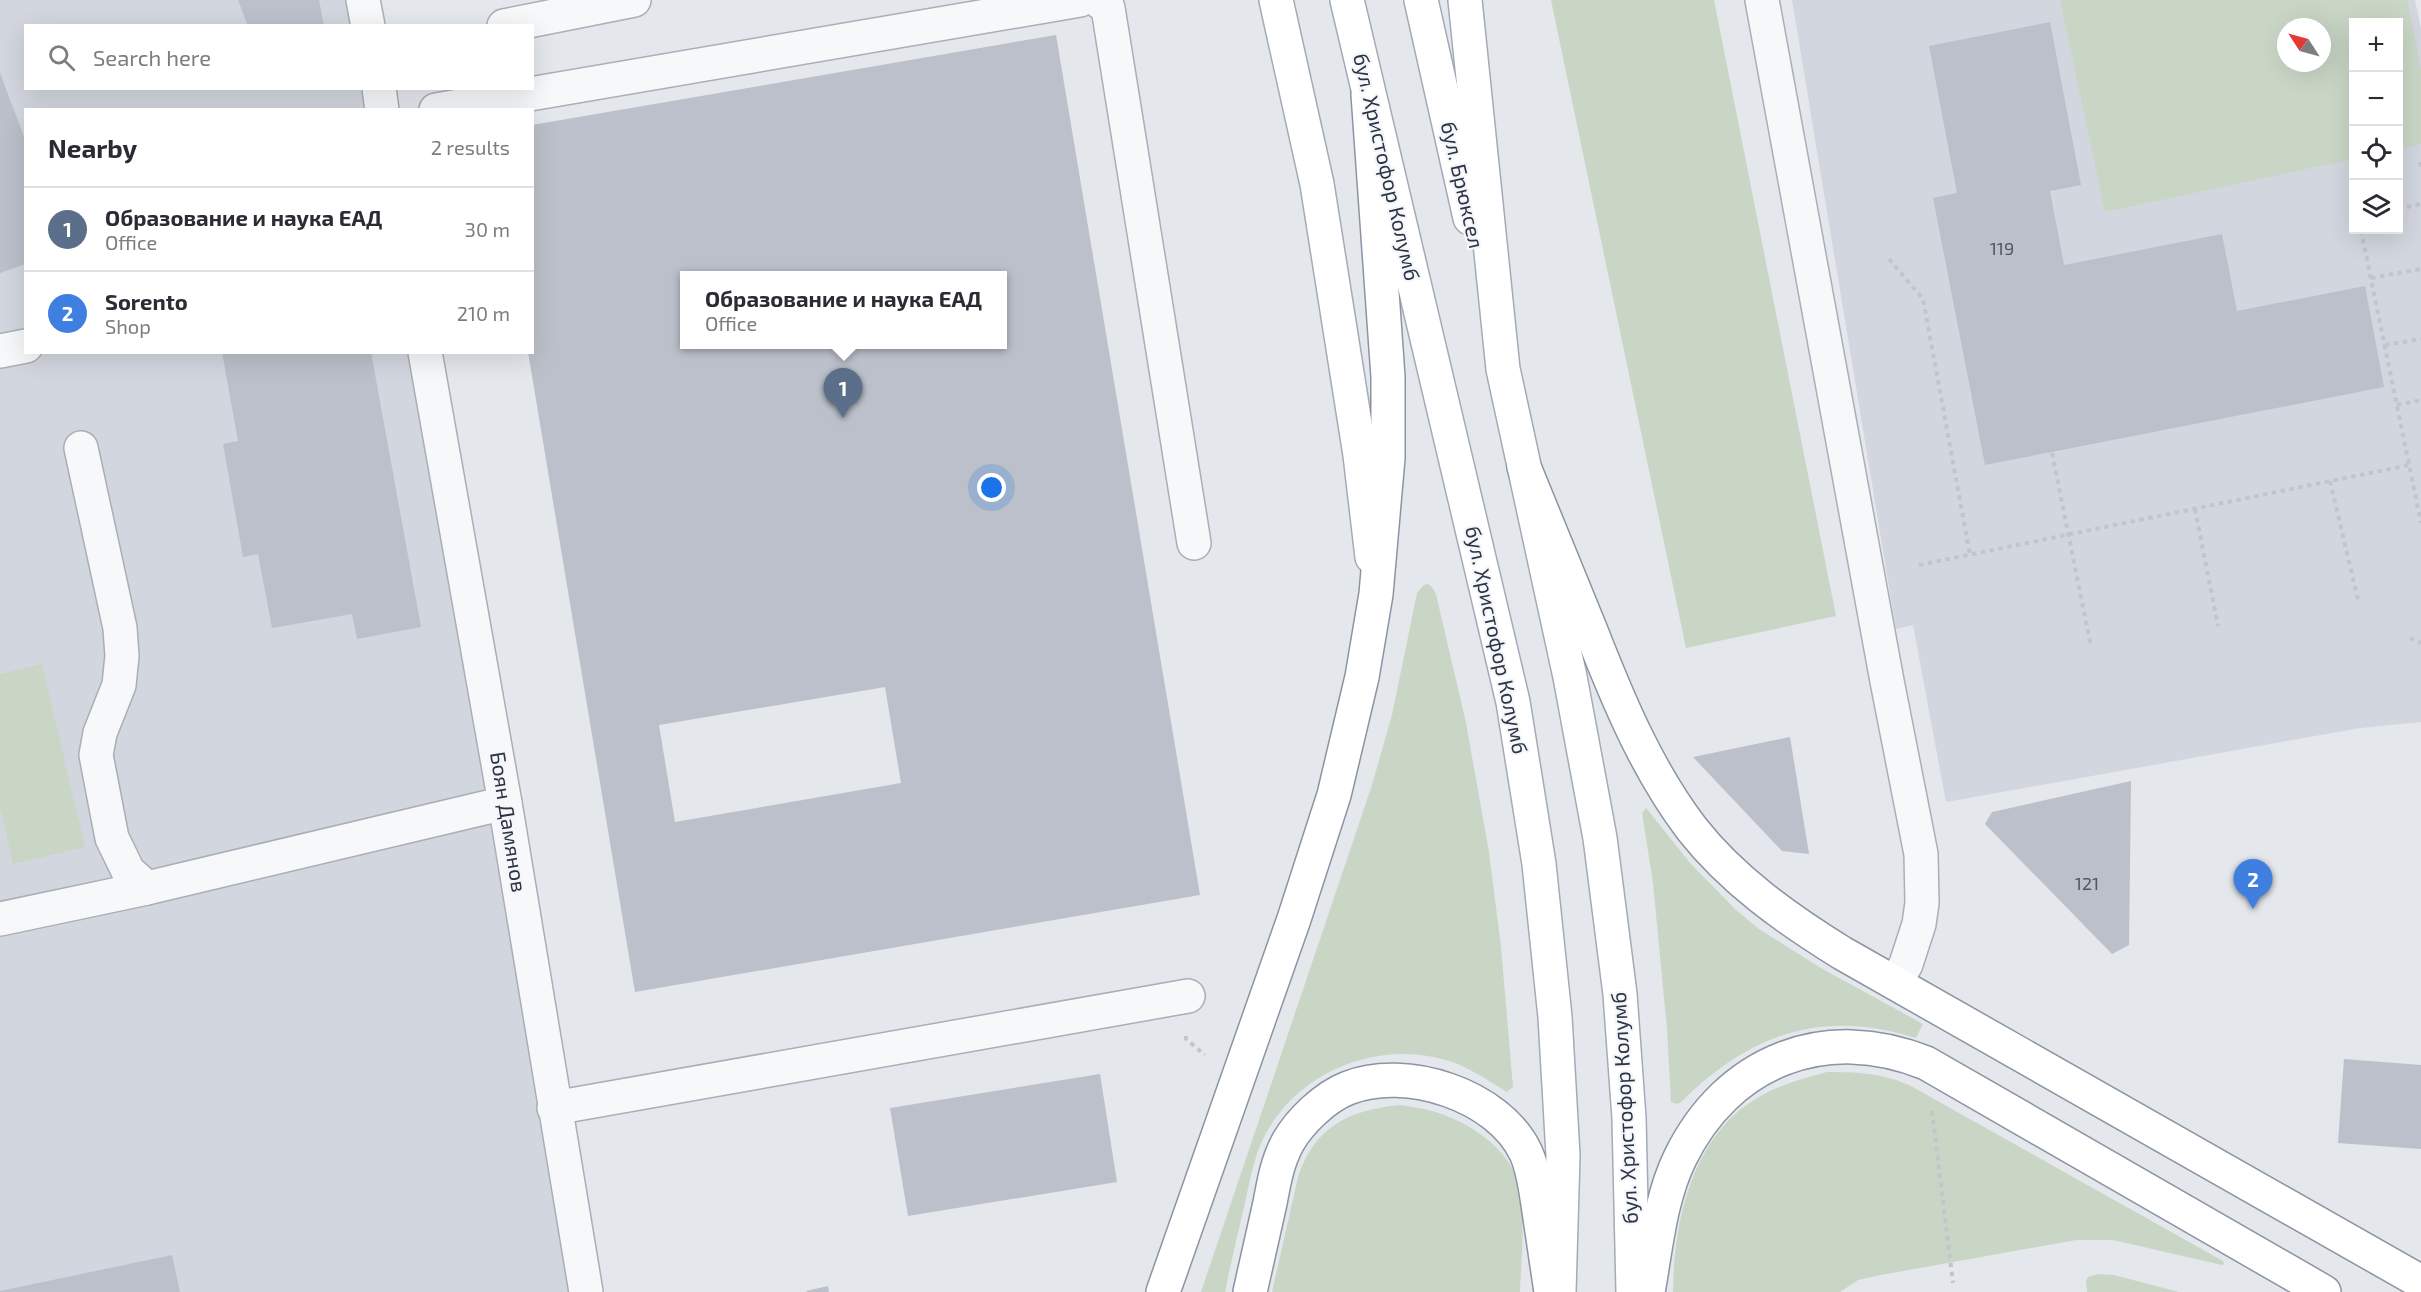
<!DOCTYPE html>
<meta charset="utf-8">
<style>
:root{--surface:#fff;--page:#f7f7f7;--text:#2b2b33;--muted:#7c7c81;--line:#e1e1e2;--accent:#d1495b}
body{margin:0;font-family:"Exo 2",sans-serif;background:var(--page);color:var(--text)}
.controls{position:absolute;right:18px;top:18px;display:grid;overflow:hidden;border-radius:0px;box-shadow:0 6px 24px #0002}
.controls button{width:54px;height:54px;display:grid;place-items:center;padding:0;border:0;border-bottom:2px solid var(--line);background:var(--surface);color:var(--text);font:30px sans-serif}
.compass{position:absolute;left:2277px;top:18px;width:54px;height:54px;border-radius:50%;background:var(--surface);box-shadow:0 6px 24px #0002;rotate:306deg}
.you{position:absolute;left:992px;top:488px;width:21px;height:21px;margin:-15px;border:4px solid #fff;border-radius:50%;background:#1a73e8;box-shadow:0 0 0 9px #1a73e833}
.badge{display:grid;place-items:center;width:39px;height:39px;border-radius:50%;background:var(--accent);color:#fff;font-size:20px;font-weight:700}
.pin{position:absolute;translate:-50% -50px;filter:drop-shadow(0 2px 3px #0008)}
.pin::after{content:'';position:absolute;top:32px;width:21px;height:18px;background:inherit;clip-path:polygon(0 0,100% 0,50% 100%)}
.popup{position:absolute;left:680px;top:271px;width:327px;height:78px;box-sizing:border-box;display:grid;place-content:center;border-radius:0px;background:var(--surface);filter:drop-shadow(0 2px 4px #0005);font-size:20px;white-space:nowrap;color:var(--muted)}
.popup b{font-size:22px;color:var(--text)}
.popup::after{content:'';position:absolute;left:50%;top:100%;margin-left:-12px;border:12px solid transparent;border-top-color:var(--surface)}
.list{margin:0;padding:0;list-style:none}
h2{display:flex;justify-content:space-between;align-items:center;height:78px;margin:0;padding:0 24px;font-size:26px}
h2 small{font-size:20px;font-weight:400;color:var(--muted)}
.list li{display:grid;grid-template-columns:39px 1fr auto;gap:18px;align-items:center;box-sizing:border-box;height:84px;padding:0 24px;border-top:2px solid var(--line)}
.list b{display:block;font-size:22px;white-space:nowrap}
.list p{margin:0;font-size:20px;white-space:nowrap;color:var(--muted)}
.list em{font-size:20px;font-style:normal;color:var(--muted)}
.icon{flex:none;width:33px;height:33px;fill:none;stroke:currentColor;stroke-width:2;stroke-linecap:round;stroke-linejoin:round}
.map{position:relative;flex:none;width:2421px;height:1292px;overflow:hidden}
.search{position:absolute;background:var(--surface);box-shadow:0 6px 24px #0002;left:24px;top:24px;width:510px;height:66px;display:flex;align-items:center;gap:15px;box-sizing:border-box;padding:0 21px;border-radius:0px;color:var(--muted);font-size:22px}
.panel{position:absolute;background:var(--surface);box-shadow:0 6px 24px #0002;left:24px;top:108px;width:510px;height:246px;border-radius:0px}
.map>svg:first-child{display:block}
.built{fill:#d2d6de;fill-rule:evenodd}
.green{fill:#c9d6c5;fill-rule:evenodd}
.building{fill:#bbc0ca;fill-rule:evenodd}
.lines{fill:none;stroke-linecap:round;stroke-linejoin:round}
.minor-casing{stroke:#a9aeb7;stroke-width:36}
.major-casing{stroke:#a3abb8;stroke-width:36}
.highway-casing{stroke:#8b94a3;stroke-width:36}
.path{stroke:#c2c5cb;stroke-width:4;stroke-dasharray:4.5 4.5;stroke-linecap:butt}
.minor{stroke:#f7f8fa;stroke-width:33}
.major{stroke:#fff;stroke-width:33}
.highway{stroke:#fff;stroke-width:33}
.labels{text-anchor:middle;stroke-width:4.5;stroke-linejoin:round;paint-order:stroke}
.number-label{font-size:18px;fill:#4f5766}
.street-label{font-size:21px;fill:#2b3445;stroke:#f4f6f9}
</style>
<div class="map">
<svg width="2421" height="1292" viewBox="0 0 2421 1292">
<rect width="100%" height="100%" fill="#e4e7ec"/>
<!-- built -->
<g class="built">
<polygon points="0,0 361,0 365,25 26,26 26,88 376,89 380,109 26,110 26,352 422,353 585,1292 0,1292"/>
<path d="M1792,0H2415L2421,29V722L2360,728L1946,802L1913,625L1896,629ZM2354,22H2398V230H2354ZM2286,27H2322V63H2286Z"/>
</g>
<!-- green -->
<g class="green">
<polygon points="1551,0 1714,0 1836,616 1686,648"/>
<path d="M2060,0H2407L2421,69V144L2399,149L2398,22H2354L2353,159L2105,212ZM2286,27H2322V63H2286Z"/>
<path d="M1428,584L1432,587L1436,594L1466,723L1489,852L1501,947L1513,1087L1507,1092C1487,1080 1465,1064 1442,1059C1371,1040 1289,1076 1260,1146C1253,1163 1249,1184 1245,1203C1238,1233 1231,1262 1225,1292H1201L1372,785L1392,715L1417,593L1424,585Z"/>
<polygon points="42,664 85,847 13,864 0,806 0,674"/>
<path d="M1646,808L1691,864L1736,910L1759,929L1821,968L1923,1024L1916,1038C1821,1008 1750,1034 1681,1102L1677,1104L1671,1102L1667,1029L1653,883L1642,813Z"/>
<path d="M1827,1072C1857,1072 1881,1073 1909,1085L2223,1261L2224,1264L2222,1265L2113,1240H2076L1881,1275L1858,1280L1840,1292H1673C1674,1223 1691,1139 1754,1100C1776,1086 1801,1079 1827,1072Z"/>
<path d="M1400,1105C1411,1107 1422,1108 1432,1111C1468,1121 1510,1148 1519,1186C1526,1218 1521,1259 1520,1292H1272L1298,1177C1315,1126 1349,1110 1400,1105Z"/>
<polygon points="2098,1274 2114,1275 2179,1292 2087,1292 2086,1281 2088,1277"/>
</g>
<!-- building -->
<g class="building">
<polygon points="238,0 319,0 324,26 248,26"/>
<polygon points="2050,22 2081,185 2050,191 2064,265 2222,234 2237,311 2365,286 2384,387 1985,465 1933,198 1957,193 1929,46"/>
<path d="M1056,35L1200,895L635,992L528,352H532V125ZM684,276H1002V344H684ZM885,687L901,783L675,822L659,725Z"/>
<polygon points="0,73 26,142 26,264 0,273"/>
<polygon points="222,352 371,352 421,627 357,639 352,614 272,628 258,554 243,557 223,444 238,441"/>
<polygon points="1790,737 1809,854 1782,851 1693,757"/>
<polygon points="2131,781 2129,945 2112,954 1985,824 1992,812"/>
<polygon points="2344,1059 2421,1065 2421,1149 2338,1143"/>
<polygon points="1100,1074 1117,1182 908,1216 890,1108"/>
<polygon points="172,1255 180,1292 0,1292 0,1291"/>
<polygon points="828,1286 829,1292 807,1292 806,1291"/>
</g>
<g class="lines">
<!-- minor casing -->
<g class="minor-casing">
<g id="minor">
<polyline points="363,0 368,26"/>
<polyline points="1097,0 1108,8 1194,543"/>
<polyline points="1762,0 1887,681 1921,854 1922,903 1919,924 1906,964 1896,982"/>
<polyline points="504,26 634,0"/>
<polyline points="379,88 382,110"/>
<polyline points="436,110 1080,0"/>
<polyline points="0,351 26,346"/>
<polyline points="425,352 505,803 586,1292"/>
<polyline points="81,448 120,628 122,656 119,685 100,733 96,755 112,838 128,871 147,888"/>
<polyline points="0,919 147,888 505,803"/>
<polyline points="554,1108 1188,996"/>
</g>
</g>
<!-- major casing -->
<g class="major-casing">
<g id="major">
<polyline points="1276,0 1317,184 1360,455 1372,557"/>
<polyline points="1347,0 1513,702 1539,864 1555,1017 1563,1155 1559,1292"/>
<polyline points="1421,0 1470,218"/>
<polyline points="1465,0 1503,369 1570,677 1600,838 1620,994 1629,1118 1633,1292"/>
</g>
</g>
<!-- highway casing -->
<g class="highway-casing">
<g id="highway">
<path d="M1524,467C1547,522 1569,577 1591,631C1618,700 1647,770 1692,829C1732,880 1787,919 1842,953L2421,1282"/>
<polyline points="1163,1292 1294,919 1334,795 1362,677 1376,594 1388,458 1388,377 1368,94"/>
<path d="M1250,1292C1257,1262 1263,1233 1270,1203C1274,1182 1277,1162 1288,1142C1300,1121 1325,1097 1348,1088C1406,1065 1499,1095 1526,1153C1534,1171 1536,1192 1539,1211C1543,1238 1547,1265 1551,1292"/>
<path d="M1648,1292C1656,1248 1660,1199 1680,1158C1727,1061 1825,1022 1926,1063L2324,1292"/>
</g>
</g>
<!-- path -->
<g class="path">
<polyline points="2420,162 2421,170"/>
<polyline points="2398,209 2421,204"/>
<polyline points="2361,230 2421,523"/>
<polyline points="1889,259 1923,299 1970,555"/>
<polyline points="2371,278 2421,269"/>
<polyline points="2385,345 2421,339"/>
<polyline points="2397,405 2421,400"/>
<polyline points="2052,453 2091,647"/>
<polyline points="2330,481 2359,604"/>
<polyline points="2195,509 2218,626"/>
<polyline points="1919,565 2409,465"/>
<polyline points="2410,638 2421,643"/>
<polyline points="1186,1036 1186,1039 1205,1055"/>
<polyline points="1932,1111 1953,1283"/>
</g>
<!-- minor -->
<use href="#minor" class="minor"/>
<!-- major -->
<use href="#major" class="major"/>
<!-- highway -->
<use href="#highway" class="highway"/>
</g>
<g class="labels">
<!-- number labels -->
<g class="number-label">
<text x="2002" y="255">119</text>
<text x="2087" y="890">121</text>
</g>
<!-- street labels -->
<g class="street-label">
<text transform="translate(1386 167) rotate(77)" y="7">бул. Христофор Колумб</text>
<text transform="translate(1462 185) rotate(77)" y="7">бул. Брюксел</text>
<text transform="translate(1496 640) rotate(78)" y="7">бул. Христофор Колумб</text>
<text transform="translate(508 822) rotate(81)" y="7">Боян Дамянов</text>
<text transform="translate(1625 1108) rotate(-93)" y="7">бул. Христофор Колумб</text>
</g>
</g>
</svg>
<div class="controls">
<button>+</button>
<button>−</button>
<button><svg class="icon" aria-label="locate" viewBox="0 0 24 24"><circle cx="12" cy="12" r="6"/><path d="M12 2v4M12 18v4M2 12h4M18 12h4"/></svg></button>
<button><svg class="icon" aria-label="layers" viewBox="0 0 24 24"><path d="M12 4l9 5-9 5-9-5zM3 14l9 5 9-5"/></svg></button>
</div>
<svg class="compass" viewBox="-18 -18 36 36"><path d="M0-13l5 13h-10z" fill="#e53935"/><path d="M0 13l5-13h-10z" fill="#7c7c81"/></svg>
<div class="you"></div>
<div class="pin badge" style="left:843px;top:418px;background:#5c6f8a">1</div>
<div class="popup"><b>Образование и наука ЕАД</b>Office</div>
<div class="pin badge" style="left:2253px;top:909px;background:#3f7fe0">2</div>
<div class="search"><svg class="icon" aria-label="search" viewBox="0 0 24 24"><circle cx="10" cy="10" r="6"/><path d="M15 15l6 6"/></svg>Search here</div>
<section class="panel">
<h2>Nearby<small>2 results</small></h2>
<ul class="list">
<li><span class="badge" style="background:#5c6f8a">1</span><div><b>Образование и наука ЕАД</b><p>Office</p></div><em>30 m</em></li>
<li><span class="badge" style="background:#3f7fe0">2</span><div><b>Sorento</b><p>Shop</p></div><em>210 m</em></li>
</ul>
</section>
</div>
